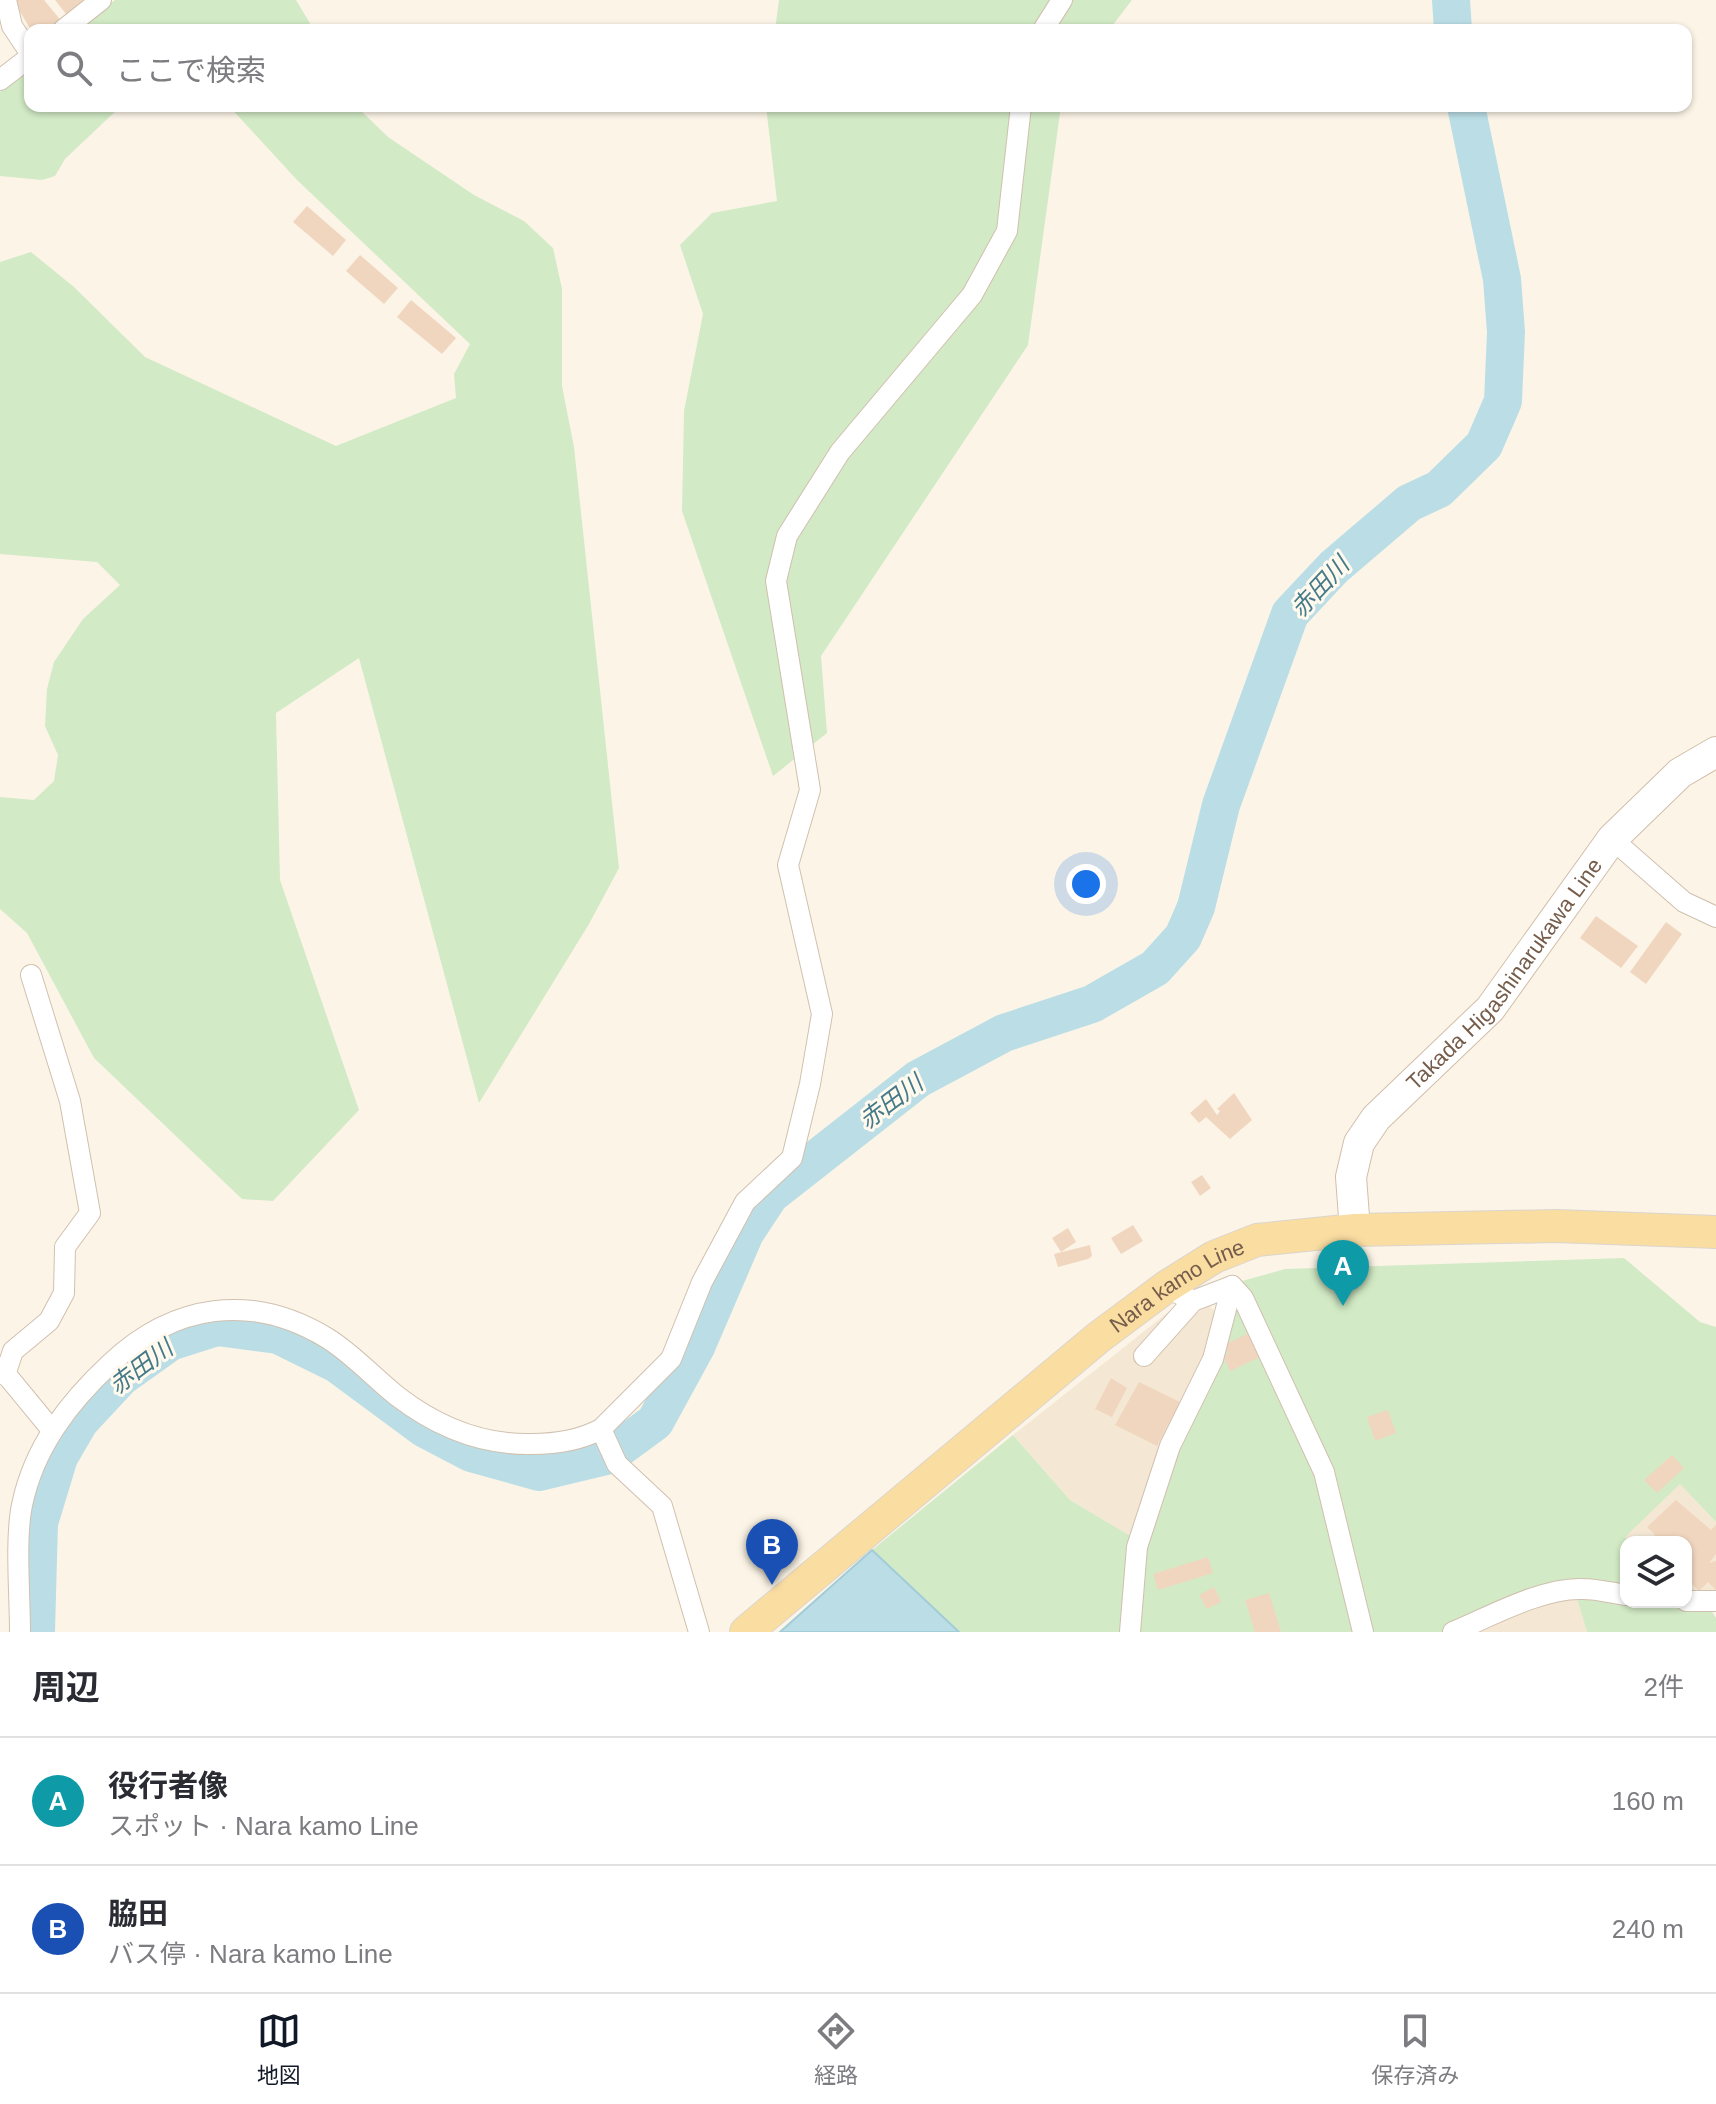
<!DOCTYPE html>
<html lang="ja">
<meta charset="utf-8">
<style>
:root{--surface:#fff;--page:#f2f2f3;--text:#2b2b33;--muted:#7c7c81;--line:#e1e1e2;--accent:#111827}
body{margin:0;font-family:Arial,"Noto Sans JP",sans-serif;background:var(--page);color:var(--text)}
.controls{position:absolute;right:24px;bottom:24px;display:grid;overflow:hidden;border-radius:16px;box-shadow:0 2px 6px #0004}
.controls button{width:72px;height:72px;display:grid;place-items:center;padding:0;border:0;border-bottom:2px solid var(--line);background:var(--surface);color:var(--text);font:40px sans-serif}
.you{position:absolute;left:1086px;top:884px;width:28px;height:28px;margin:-20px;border:6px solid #fff;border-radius:50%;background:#1a73e8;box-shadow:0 0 0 12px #1a73e833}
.badge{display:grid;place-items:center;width:52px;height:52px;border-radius:50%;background:var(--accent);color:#fff;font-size:26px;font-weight:700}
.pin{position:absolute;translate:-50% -66px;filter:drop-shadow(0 2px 4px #0008)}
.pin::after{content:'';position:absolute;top:42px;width:28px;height:24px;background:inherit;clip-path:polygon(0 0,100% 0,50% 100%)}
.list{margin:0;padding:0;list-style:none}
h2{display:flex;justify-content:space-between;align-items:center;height:104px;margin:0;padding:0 32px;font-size:34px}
h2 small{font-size:26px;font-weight:400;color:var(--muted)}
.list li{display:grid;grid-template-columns:52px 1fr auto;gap:24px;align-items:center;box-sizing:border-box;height:128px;padding:0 32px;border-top:2px solid var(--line)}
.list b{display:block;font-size:30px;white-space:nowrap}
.list p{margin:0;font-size:26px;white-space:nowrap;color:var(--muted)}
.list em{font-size:26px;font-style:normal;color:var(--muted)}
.icon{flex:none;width:44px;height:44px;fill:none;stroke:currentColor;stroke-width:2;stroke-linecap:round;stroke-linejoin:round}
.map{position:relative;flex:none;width:1716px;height:1632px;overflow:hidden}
.search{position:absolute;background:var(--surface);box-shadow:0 2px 6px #0004;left:24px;right:24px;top:24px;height:88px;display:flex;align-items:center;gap:20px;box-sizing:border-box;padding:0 28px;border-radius:16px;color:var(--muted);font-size:30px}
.sheet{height:360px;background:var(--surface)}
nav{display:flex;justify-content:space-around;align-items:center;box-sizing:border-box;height:112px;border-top:2px solid var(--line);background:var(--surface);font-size:22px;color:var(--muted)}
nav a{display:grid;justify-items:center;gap:4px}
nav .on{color:var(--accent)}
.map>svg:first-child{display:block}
.residential{fill:#f4e8d5}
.green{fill:#d2eac5}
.water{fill:#bbdee6;stroke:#a2ccd8;stroke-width:2}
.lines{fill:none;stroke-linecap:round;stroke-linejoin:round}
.river{stroke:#bbdee6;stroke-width:38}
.building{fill:#f1d6bf}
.minor-casing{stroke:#d0c0af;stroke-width:22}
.secondary-casing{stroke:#d1beaa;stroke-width:32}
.primary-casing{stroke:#dbd5d0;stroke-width:34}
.minor{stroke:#fff;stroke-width:20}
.secondary{stroke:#fff;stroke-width:30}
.primary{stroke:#fadda1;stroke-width:32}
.labels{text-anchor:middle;stroke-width:6;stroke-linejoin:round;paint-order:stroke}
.street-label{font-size:22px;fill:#765d4b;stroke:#fff9ee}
.water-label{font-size:24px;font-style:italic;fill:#457a89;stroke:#fff9ee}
</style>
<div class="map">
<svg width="1716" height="1632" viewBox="0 0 1716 1632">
<rect width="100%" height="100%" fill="#fcf5e7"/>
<!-- residential -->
<g class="residential">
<polygon points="1176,1306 1187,1318 1209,1306 1221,1316 1134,1538 1070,1500 1013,1435"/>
<polygon points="1680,1484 1716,1522 1716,1598 1686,1597 1686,1542 1629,1542 1624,1537"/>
<polygon points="1576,1595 1587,1632 1469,1632 1509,1613"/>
</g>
<!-- green -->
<g class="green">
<polygon points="115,0 296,0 314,30 77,30"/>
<polygon points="779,0 1132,0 1109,30 775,30"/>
<polygon points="30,68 30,106 121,106 65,159 55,176 42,180 0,176 0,92"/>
<polygon points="229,106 356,106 388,137 474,195 524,221 553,248 562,289 562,386 574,447 619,868 589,924 479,1103 359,658 276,713 280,880 359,1110 273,1201 242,1199 94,1058 27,933 0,909 0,797 34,800 54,781 58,755 45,726 47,689 54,662 83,619 120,585 97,562 0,554 0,262 31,252 74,287 145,357 336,446 456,398 454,374 470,344 297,180"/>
<polygon points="766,106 1061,106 1028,345 821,656 827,733 773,776 682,511 684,411 703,314 680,245 712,213 777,201"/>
<polygon points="1624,1258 1700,1322 1716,1327 1716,1522 1680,1484 1625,1537 1629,1542 1626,1542 1626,1591 1580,1585 1445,1632 1366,1632 1257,1305 1242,1281 1285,1269"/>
<polygon points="1242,1310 1318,1474 1356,1632 1134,1632 1142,1543 1233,1312"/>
<polygon points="1013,1435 1070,1500 1134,1538 1124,1632 959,1632 872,1550"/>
<polygon points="1576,1595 1676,1607 1709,1607 1716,1618 1716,1632 1587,1632"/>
</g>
<!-- water -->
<polygon class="water" points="872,1550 959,1632 780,1632"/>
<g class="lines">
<!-- river -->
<g class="river">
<polyline points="1451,0 1453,30"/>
<polyline points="36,1632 39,1523 59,1457 80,1421 121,1377 170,1342 217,1327 278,1335 337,1364 425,1429 471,1453 539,1472 610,1455 655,1422 696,1347 745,1233 770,1195 918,1079 1004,1033 1092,1004 1155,968 1183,937 1196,907 1221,805 1290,614 1334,567 1409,503 1439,489 1484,445 1503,401 1506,332 1502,279 1466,106"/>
</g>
</g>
<!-- building -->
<g class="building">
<polygon points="13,0 44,0 63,23 55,30 31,30"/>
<polygon points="55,0 84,0 66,14"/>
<polygon points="307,206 346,240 333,256 293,222"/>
<polygon points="360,255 398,288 384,304 346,271"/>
<polygon points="411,300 456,338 442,354 397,317"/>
<polygon points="1596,916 1638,946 1621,968 1580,938"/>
<polygon points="1666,922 1682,934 1646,984 1630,972"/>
<polygon points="1234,1093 1252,1120 1230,1139 1206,1117 1199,1123 1190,1113 1206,1099 1217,1115 1220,1111 1217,1109"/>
<polygon points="1202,1175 1211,1188 1200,1196 1191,1182"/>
<polygon points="1133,1225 1143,1241 1121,1254 1111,1238"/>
<polygon points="1068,1228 1076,1242 1061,1252 1052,1238"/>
<polygon points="1090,1245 1092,1256 1088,1259 1058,1267 1054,1254"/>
<polygon points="1251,1332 1262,1356 1230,1371 1223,1356 1228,1353 1224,1345"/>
<polygon points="1111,1378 1127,1388 1112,1417 1095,1409"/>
<polygon points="1139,1382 1180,1402 1157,1446 1115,1425"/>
<polygon points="1388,1410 1396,1433 1375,1441 1367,1417"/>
<polygon points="1672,1455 1684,1468 1657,1493 1644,1480"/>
<polygon points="1676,1500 1711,1530 1716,1525 1716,1554 1709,1563 1716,1561 1716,1590 1708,1582 1699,1591 1688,1580 1686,1582 1686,1542 1649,1542 1655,1535 1647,1527"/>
<polygon points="1208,1557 1213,1573 1158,1590 1153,1574"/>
<polygon points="1214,1587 1221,1602 1207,1609 1199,1595"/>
<polygon points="1269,1593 1281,1632 1255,1632 1245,1600"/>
</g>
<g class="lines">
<!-- minor casing -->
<g class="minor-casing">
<g id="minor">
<polyline points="6,0 12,26 30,53"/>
<polyline points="63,30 101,0"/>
<polyline points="1043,30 1062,0"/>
<polyline points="0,80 30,57"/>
<polyline points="1612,839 1684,902 1716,917"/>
<polyline points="1166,1287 1193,1301 1232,1286 1243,1298 1324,1472 1363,1632"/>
<polyline points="1144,1356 1193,1301"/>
<polyline points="0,1367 51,1429"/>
<polyline points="5,1375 13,1351 49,1321 64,1293 65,1247 90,1213 70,1101 31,975"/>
<polyline points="601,1429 617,1464 662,1506 699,1632"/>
<polyline points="1686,1601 1716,1601"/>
<path d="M20,1632C20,1595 15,1539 22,1505C34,1447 69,1402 111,1363C174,1304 251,1292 327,1338C353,1354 373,1377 397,1396C436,1426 482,1445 531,1444C556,1444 579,1441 601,1429L671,1359L702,1282L745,1202L792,1158L810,1084L822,1014L788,865L810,790L776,581L787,536L840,452L972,295L1007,231L1021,106"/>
<polyline points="1130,1632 1137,1547 1170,1446 1213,1359 1232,1286"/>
<path d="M1453,1632C1489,1617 1543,1587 1583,1589C1597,1589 1612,1593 1626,1595"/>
</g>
</g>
<!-- secondary casing -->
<g class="secondary-casing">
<g id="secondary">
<path id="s1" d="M1355,1230L1351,1177L1359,1143L1376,1118L1490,1009L1612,839L1680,773L1716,752"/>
</g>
</g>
<!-- primary casing -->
<g class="primary-casing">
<g id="primary">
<path id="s2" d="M746,1632L1099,1337L1166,1287L1214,1257L1257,1240L1355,1230L1556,1226L1716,1232"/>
</g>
</g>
<!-- minor -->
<use href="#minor" class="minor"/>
<!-- secondary -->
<use href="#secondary" class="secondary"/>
<!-- primary -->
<use href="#primary" class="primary"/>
</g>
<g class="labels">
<!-- street labels -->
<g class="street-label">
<text dy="8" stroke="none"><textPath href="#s1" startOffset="312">Takada Higashinarukawa Line</textPath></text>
<text dy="8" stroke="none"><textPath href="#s2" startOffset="554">Nara kamo Line</textPath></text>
</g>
<!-- water labels -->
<g class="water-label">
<text transform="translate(1320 587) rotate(-47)" y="8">赤田川</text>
<text transform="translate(891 1102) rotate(-37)" y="8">赤田川</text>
<text transform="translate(141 1367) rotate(-37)" y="8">赤田川</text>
</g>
</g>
</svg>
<div class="controls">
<button><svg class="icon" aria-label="layers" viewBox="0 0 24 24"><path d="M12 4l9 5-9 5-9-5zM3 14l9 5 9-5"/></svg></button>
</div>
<div class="you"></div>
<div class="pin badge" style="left:1343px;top:1306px;background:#0f9aa8">A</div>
<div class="pin badge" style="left:772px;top:1585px;background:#1a4fb4">B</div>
<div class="search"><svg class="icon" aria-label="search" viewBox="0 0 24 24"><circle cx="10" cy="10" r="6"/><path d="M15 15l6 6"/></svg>ここで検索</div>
</div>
<section class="sheet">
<h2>周辺<small>2件</small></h2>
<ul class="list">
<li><span class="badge" style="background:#0f9aa8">A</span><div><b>役行者像</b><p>スポット · Nara kamo Line</p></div><em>160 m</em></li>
<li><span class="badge" style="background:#1a4fb4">B</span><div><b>脇田</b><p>バス停 · Nara kamo Line</p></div><em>240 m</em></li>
</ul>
</section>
<nav>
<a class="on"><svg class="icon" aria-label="map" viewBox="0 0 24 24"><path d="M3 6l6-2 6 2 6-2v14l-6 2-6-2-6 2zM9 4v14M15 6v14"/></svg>地図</a>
<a><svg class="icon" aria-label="directions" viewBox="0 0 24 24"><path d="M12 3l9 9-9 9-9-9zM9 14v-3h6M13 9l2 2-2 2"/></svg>経路</a>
<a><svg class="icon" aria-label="saved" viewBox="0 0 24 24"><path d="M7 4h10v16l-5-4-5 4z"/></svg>保存済み</a>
</nav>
